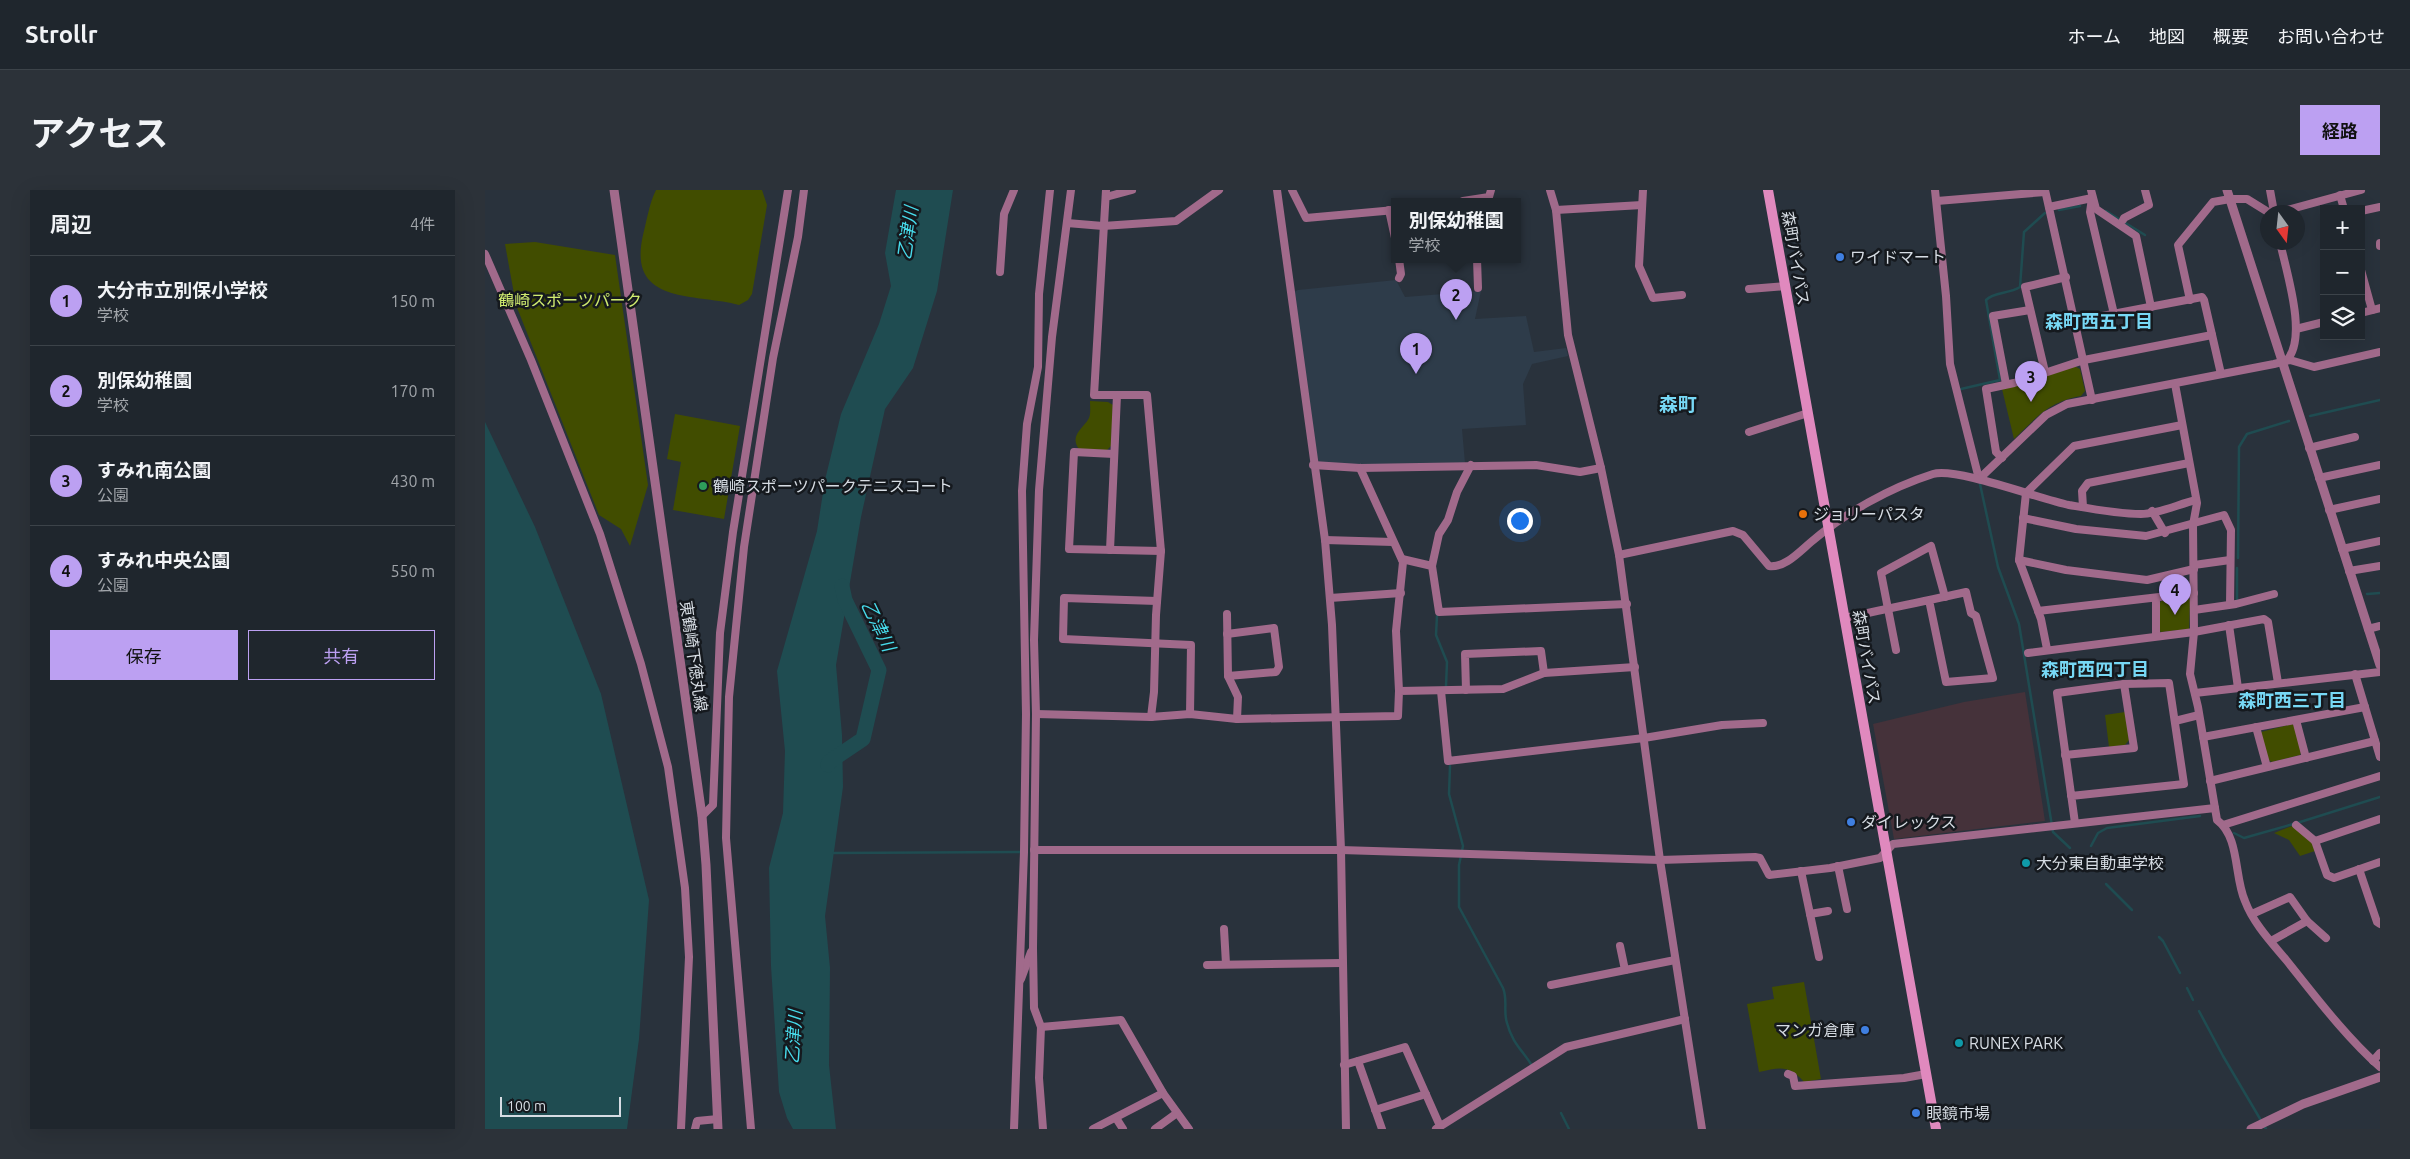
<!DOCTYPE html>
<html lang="ja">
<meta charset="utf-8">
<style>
:root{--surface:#1f262d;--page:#2c3239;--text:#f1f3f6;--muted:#a1a5aa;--line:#3c4349;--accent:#bca0f2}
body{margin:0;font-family:Ubuntu,"Noto Sans JP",sans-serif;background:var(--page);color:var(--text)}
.controls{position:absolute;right:15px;top:15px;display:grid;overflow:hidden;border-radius:0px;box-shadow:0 5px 20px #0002}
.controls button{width:45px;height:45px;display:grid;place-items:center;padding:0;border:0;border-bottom:1px solid var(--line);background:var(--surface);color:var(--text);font:25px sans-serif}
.compass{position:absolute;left:1775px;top:15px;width:45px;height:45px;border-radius:50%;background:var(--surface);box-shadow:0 5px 20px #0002;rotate:165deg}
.scale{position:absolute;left:15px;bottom:12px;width:121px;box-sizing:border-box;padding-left:5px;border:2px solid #d6dce3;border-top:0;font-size:14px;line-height:18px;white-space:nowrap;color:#d6dce3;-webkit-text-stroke:4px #15191e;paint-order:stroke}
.you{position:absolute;left:1034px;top:330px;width:18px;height:18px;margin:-12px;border:4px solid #fff;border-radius:50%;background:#1a73e8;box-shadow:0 0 0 8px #1a73e833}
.badge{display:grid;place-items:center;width:32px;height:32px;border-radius:50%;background:var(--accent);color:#111;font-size:16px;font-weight:700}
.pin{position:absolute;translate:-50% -41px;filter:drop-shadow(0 1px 2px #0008)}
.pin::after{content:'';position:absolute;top:26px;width:18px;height:15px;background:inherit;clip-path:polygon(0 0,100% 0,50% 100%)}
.popup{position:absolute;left:906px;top:8px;width:130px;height:65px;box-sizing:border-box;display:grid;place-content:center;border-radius:0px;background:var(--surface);filter:drop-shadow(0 1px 4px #0005);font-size:16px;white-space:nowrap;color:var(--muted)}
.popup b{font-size:19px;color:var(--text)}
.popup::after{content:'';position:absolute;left:50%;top:100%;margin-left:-10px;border:10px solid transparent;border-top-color:var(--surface)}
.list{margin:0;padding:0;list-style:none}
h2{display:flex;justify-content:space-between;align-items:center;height:65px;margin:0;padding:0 20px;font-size:21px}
h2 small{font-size:16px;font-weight:400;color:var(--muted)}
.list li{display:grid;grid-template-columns:32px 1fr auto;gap:15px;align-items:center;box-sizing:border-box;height:90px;padding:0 20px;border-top:1px solid var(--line)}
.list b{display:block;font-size:19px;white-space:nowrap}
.list p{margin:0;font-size:16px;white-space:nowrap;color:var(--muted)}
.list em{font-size:16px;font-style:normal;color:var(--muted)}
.actions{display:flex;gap:10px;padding:15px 20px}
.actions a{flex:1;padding:11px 0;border:1px solid var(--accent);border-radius:0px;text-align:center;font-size:18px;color:var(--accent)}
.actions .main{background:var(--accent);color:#111}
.icon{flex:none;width:28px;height:28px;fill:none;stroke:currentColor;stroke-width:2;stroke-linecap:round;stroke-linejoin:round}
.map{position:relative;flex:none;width:1895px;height:939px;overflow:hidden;border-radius:0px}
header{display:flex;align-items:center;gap:30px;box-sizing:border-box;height:70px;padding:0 25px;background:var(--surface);border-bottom:1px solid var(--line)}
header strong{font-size:24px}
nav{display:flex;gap:28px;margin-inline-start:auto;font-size:18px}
.intro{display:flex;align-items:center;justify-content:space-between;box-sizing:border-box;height:120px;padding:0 30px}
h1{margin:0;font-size:35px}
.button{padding:12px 22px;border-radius:0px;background:var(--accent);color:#111;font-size:18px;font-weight:700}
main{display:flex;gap:30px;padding:0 30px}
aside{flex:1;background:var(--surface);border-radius:0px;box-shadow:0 5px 20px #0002}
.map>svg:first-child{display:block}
.commercial{fill:#45323a}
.built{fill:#2e3c4a}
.green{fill:#414d00}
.water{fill:#1f4c51}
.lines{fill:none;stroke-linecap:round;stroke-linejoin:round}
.stream{stroke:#1f4c51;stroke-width:2.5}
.river{stroke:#1f4c51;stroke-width:15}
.minor{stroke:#a16a8b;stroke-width:8}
.tertiary{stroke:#a16a8b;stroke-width:9}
.secondary{stroke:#e089be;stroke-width:10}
.shop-dot{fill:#3f7fe0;stroke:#15191e;stroke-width:2}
.leisure-dot{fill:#2e9e5b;stroke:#15191e;stroke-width:2}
.food-dot{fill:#e8710a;stroke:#15191e;stroke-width:2}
.culture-dot{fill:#0f9aa8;stroke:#15191e;stroke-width:2}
.labels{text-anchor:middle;stroke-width:5;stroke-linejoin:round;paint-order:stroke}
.poi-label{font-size:16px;fill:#d6dce3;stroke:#15191e;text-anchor:start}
.street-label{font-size:16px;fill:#d6dce3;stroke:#15191e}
.park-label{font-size:16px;fill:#d1ed70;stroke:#15191e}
.water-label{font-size:18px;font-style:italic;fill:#47dbeb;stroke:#15191e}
.neighbourhood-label{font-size:18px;font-weight:bold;fill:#77d8f5;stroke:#15191e}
.quarter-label{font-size:19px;font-weight:bold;fill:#77d8f5;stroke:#15191e}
</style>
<header>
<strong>Strollr</strong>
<nav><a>ホーム</a><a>地図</a><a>概要</a><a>お問い合わせ</a></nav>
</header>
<div class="intro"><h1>アクセス</h1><a class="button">経路</a></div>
<main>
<aside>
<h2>周辺<small>4件</small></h2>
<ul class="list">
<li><span class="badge">1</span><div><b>大分市立別保小学校</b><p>学校</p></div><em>150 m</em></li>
<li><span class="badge">2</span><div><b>別保幼稚園</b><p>学校</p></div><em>170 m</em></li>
<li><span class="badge">3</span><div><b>すみれ南公園</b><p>公園</p></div><em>430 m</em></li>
<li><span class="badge">4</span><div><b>すみれ中央公園</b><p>公園</p></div><em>550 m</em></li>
</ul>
<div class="actions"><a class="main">保存</a><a>共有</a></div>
</aside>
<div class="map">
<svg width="1895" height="939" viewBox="0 0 1895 939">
<rect width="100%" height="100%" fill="#29323c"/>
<!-- commercial -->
<polygon class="commercial" points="1540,502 1560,631 1409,649 1388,534 1479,512"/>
<!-- built -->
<polygon class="built" points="911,90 920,107 996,101 990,129 1041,126 1049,162 1081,158 1083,166 1047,174 1038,194 1041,235 977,239 980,273 868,276 835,273 831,269 809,102 813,100"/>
<!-- green -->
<g class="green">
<path d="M171,0H277L282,15L267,104L263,110L254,115C208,103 142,115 158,45C162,30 164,14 171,0Z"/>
<polygon points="50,52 130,65 163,295 145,356 136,339 114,325 31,115 20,54"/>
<path d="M1589,176L1595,179L1600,201L1596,206C1563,212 1552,227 1529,249L1517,199Z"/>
<path d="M605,211L623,212L628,215L626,256L622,260L594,259C584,245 599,238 604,228C606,224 605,216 605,211Z"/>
<polygon points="190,224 255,236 239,329 188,320 196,272 182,269"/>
<polygon points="1703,408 1705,410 1704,439 1676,442 1673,439 1674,415 1676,411"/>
<polygon points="1640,522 1644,550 1640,555 1624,557 1620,525"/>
<polygon points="1807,534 1810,536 1816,562 1815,565 1787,572 1783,570 1776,542"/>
<polygon points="1807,636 1827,652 1830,661 1815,666 1804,650 1789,643"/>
<path d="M1319,792L1336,889L1319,892C1303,874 1295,878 1274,882L1262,814L1289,809L1287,797Z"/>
</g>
<!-- water -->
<g class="water">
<polygon points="411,0 468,0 452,101 428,178 400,219 376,327 351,475 357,545 358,597 340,726 345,778 344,875 351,939 308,939 302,928 294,902 286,776 284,678 298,623 300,561 292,481 332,341 340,290 356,224 394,134 406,96 400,63"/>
<polygon points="0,232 50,337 116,504 164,710 154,849 142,939 0,939"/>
</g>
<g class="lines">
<!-- stream -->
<g class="stream">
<polyline points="1574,20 1595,16"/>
<polyline points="1621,21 1660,45"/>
<path d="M1476,199L1515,190L1501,110C1509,102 1524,104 1535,97L1539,42L1560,23"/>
<polyline points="1825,226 1895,210"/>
<polyline points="1495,294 1513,377 1534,434 1568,642 1585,658"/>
<polyline points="1753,368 1754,257 1762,244 1804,231"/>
<polyline points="1882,404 1895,403"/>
<polyline points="1752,411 1752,378"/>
<polyline points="952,426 951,445 962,472 961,496"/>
<path d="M965,576L964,604L978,656L974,675V717L1018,798C1023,810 1018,821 1022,833C1027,852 1036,859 1046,874"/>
<polyline points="1812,633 1895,607"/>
<polyline points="1749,643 1759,648 1808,634"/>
<polyline points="1606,656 1613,643 1622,638 1715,626"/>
<polyline points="349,663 538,662"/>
<polyline points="1599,671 1605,677"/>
<polyline points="1605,677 1606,671"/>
<polyline points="1621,694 1647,720"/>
<polyline points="1674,747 1678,751 1695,783"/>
<polyline points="1702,798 1708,810"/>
<polyline points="1714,821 1738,866 1781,939"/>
<polyline points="1076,923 1084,939"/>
</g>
<!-- river -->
<polyline class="river" points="343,575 344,572 378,549 394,480 360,410 357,396"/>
<!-- minor -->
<g class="minor">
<polyline points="621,0 609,205 662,205 676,361 671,425 669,502 666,527"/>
<polyline points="792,0 840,350 847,435 856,660 861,939"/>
<polyline points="807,0 821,28 910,20"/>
<polyline points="1065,0 1071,20 1083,145 1116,278 1134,365 1175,670 1217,939"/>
<polyline points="1158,0 1154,76 1168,108 1197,105"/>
<polyline points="1450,0 1461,106 1465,174 1494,289"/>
<polyline points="1560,0 1607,210"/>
<polyline points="1606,0 1611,19 1651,46 1666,117"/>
<polyline points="1785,0 1789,22"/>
<polyline points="1855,5 1859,19"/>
<polyline points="621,7 647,0"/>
<polyline points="978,11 1004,7 1006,0"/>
<polyline points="1452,11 1560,2"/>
<polyline points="1564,17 1607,8 1605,22 1629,124"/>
<polyline points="904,20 910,48"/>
<polyline points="1071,20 1157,15"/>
<polyline points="1876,21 1895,17"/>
<polyline points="1795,22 1876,0"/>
<polyline points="1638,30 1639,28 1664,15 1660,0"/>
<polyline points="582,33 618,36 691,31 734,0"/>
<path d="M1795,52C1801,81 1823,147 1802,170"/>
<polyline points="1895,53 1895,56"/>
<polyline points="0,64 46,170 115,344 156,474 183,577 200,698 204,767 196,939"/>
<polyline points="992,69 993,98"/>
<polyline points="1876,80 1887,120"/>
<polyline points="515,82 519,24 529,0"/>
<polyline points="914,88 916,84 914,69"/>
<polyline points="1264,99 1301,96"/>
<polyline points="1705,110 1693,55 1728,12 1745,9 1762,9 1783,22"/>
<polyline points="1876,123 1895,118"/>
<polyline points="1591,131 1717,107 1719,110 1736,184"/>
<polyline points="1811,139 1839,132"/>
<polyline points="1560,182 1540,97 1581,87"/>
<polyline points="1521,194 1508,126 1545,120"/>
<path d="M1690,194L1712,313L1708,335L1709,442L1705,484L1713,517L1732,630C1755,647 1749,687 1760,711C1768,733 1787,753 1802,771C1831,807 1860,846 1895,877"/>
<polyline points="1264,242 1323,223"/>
<polyline points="1824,258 1870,247"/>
<polyline points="629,264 589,262 584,359 676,361"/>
<polyline points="1517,268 1511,262 1501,199 1529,193 1599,170 1727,145"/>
<polyline points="828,275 875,278 1051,275 1095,282 1116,278"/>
<polyline points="875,278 918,372 911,441 914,501"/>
<polyline points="1834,288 1895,275"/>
<polyline points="1494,289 1561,225 1582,214 1789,174 1805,170 1829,177 1895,162"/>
<polyline points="1598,317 1597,301 1603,293 1704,273"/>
<polyline points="1844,320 1895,309"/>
<polyline points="1667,321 1680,343"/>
<polyline points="1538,328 1591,339 1661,346 1739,325 1746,340 1745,414"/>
<polyline points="840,350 908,352"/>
<polyline points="1857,359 1895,351"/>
<polyline points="625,360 632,205"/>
<path d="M1134,365L1248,341L1258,345L1284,376C1300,378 1314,362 1326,352C1360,323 1404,298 1448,284C1471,277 1555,309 1584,315C1607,319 1633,324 1656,324C1673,324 1694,314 1711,310"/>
<polyline points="917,369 947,376 954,422 1142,414"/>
<polyline points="1534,370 1581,380 1662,390 1709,379"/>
<polyline points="1709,375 1745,370"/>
<polyline points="947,376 954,344 963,330 972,302 986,275"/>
<polyline points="1864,381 1895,376"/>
<polyline points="845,408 916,403"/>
<polyline points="672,411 579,408 578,449 706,455 705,524"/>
<polyline points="1709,420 1751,414 1789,404"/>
<polyline points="1553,421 1709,403"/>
<polyline points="742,424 743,486 753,507 752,529"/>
<path d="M1360,428C1400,419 1441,411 1481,402L1486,423L1491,426L1508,488L1461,492L1444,410"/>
<polyline points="1744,435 1753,498"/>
<polyline points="1883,439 1895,436"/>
<polyline points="742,444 789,438 794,477 791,482 743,486"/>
<polyline points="1671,446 1671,408"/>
<polyline points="1562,459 1556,429 1534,370 1541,303 1589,256 1697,235"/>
<polyline points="1411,460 1396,383 1446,356 1460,407"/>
<polyline points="1543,463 1709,442 1779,429 1783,432 1793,493"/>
<polyline points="1870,484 1895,567"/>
<polyline points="981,500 980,464 1056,461 1059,483"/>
<polyline points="956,501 963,571 1159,548 1237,535 1278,533"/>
<polyline points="1710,503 1895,482"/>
<polyline points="551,524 666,527 705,524 752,529 913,526 914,501 1018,499 1059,483 1150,477"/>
<polyline points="1811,530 1821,568"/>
<polyline points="1690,531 1714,525"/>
<polyline points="1771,537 1782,577"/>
<polyline points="1718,547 1880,517"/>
<polyline points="1580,565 1649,558 1639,494"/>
<polyline points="1725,591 1890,551"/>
<polyline points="1586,606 1699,594 1684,493 1639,494 1572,503 1590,633"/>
<polyline points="217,626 228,615 235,443 248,342 303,0"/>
<polyline points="1895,629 1830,651 1842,685 1849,688 1895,672"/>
<polyline points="1738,635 1895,586"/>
<polyline points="1811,635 1830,651"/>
<polyline points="549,660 856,660 1175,670 1270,667 1275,668 1284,685 1345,678 1395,668 1408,654 1730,618"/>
<polyline points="1353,676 1362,719"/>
<polyline points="1874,679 1892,732 1895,734"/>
<polyline points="1316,681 1334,767"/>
<polyline points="1325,724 1343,721"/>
<polyline points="1767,724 1805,707 1822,731 1841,748"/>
<polyline points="739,739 741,774"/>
<polyline points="1786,751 1822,731"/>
<polyline points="1135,756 1140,780"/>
<polyline points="722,775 857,773"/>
<polyline points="536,789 546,762"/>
<polyline points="1066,795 1190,770"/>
<polyline points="556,837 636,830 678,903 704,939"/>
<polyline points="873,871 897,939"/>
<polyline points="1888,871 1895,863"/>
<polyline points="859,875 920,857 955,936"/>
<polyline points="1303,884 1308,886 1310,896 1419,888 1441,884"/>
<polyline points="890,920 941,904"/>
<polyline points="631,928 638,939"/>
<polyline points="210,939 212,931 233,929"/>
<polyline points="266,939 241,648 244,507 259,357 288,168 313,47 319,0"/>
<polyline points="529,939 539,662 541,524 537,301 542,234 553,177 554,104 565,0"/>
<polyline points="558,939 554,888 556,837 549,818 548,758 551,524 549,450 554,300 567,147 586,0"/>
<polyline points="608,939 678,903"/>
<polyline points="670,939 692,923"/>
<polyline points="951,939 1081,857 1200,829"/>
</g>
<!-- tertiary -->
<g class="tertiary">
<polyline points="129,0 217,626 221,675 233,939"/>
<polyline points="1742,0 1895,475"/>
<polyline points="1766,939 1818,914 1895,887"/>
</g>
<!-- secondary -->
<polyline class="secondary" points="1283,0 1451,939"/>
</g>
<!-- markers -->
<g class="shop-dot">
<circle cx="1355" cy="67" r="5"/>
<circle cx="1366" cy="632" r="5"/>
<circle cx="1380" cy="840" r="5"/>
<circle cx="1431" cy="923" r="5"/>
</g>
<circle class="leisure-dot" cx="218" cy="296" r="5"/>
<circle class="food-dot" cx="1318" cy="324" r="5"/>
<g class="culture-dot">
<circle cx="1541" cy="673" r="5"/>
<circle cx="1474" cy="853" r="5"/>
</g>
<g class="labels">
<!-- poi labels -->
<g class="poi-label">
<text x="1365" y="73">ワイドマート</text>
<text x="228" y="302">鶴崎スポーツパークテニスコート</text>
<text x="1328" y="330">ジョリーパスタ</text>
<text x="1376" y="638">ダイレックス</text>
<text x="1551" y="679">大分東自動車学校</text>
<text x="1370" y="846" text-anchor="end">マンガ倉庫</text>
<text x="1484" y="859">RUNEX PARK</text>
<text x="1441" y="929">眼鏡市場</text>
</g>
<!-- street labels -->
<g class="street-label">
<text transform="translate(1311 68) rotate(80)" y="6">森町バイパス</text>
<text transform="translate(209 466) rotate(82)" y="6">東鶴崎下徳丸線</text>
<text transform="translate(1382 467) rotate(80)" y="6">森町バイパス</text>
</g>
<!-- park labels -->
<g class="park-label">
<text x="85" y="116">鶴崎スポーツパーク</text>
</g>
<!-- water labels -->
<g class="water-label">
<text transform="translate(423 43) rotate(-82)" y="6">乙津川</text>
<text transform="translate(393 436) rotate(64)" y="6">乙津川</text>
<text transform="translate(309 847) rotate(-86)" y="6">乙津川</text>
</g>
<!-- neighbourhood labels -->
<g class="neighbourhood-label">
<text x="1614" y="138">森町西五丁目</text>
<text x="1610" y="486">森町西四丁目</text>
<text x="1807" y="517">森町西三丁目</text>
</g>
<!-- quarter labels -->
<g class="quarter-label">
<text x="1193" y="221">森町</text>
</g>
</g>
</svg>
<div class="controls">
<button>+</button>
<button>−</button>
<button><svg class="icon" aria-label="layers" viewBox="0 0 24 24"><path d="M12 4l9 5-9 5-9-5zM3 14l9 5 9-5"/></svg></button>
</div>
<svg class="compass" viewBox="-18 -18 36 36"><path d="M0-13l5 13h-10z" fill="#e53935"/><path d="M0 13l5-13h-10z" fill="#a1a5aa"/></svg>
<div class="scale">100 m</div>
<div class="you"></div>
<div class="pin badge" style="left:931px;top:184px">1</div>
<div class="pin badge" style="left:971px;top:130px">2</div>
<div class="popup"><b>別保幼稚園</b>学校</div>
<div class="pin badge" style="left:1546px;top:212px">3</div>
<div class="pin badge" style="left:1690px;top:425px">4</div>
</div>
</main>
